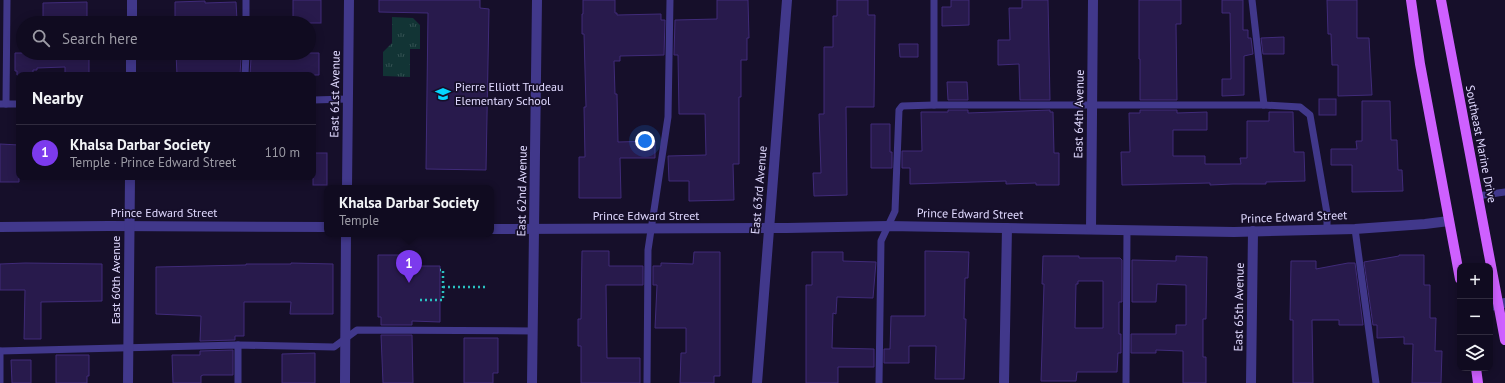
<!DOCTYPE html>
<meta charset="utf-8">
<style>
:root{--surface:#100b20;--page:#191429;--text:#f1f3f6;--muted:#9c9ba5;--line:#302b3e;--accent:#7c3aed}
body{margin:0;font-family:"PT Sans",sans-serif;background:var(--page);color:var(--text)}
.controls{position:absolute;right:12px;bottom:12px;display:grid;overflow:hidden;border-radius:8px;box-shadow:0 2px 10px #0003}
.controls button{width:36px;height:36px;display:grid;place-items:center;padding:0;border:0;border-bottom:1px solid var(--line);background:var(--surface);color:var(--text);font:20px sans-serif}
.you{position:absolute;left:645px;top:141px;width:14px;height:14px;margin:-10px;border:3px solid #fff;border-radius:50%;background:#1a73e8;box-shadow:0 0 0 6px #1a73e833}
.badge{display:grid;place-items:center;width:26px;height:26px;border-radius:50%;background:var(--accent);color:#fff;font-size:13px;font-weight:700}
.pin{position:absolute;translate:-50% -33px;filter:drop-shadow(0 1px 2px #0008)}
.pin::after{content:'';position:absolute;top:21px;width:14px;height:12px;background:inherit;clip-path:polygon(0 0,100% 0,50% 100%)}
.popup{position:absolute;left:324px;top:185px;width:170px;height:52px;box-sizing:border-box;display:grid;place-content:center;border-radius:8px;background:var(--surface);filter:drop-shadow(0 1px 3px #0005);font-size:13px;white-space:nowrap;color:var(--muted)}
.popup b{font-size:15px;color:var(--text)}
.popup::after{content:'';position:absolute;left:50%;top:100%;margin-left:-8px;border:8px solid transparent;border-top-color:var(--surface)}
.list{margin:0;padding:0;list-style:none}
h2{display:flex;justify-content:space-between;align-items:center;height:52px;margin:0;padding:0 16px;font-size:17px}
h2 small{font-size:13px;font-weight:400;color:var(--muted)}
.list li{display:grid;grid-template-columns:26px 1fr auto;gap:12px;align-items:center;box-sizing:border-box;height:56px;padding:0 16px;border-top:1px solid var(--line)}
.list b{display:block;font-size:15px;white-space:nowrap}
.list p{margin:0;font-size:13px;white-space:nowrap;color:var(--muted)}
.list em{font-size:13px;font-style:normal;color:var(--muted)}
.icon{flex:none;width:22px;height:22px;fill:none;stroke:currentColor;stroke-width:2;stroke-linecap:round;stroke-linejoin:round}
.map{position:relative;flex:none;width:1505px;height:383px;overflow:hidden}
.search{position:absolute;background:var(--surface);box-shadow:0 2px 10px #0003;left:16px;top:16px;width:300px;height:44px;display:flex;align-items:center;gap:10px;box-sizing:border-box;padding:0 14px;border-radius:22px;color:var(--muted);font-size:15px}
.panel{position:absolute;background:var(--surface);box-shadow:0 2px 10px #0003;left:16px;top:72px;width:300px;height:108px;border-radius:8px}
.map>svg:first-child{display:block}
.grass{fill:url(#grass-tufts)}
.building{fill:#281a4c;stroke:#402b79;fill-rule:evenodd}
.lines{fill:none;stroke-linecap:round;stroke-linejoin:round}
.path{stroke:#2ac1c1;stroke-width:2.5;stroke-dasharray:2 3;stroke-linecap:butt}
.lane{stroke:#41388b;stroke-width:7}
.street{stroke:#41388b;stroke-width:10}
.primary{stroke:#ce60ff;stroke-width:10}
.labels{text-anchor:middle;stroke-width:3.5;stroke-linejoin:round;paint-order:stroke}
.poi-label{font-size:12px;fill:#e0d9ff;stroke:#160f2a;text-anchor:start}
.street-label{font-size:12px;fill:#e0d9ff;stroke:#160f2a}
</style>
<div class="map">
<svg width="1505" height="383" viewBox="0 0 1505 383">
<defs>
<pattern id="grass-tufts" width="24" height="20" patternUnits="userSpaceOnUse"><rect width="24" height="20" fill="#123435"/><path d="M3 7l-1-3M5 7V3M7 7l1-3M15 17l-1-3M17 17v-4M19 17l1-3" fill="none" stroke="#345153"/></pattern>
</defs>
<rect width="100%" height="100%" fill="#160f2a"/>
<!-- grass -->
<polygon class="grass" points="392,17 413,18 420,25 420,49 410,49 410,77 383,76 383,52 392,43"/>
<!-- building -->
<g class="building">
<rect x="293" y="0" width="28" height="23"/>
<polygon points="379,0 480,0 480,8 489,9 486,170 426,169 428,13 379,12"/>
<polygon points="583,0 615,0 615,13 617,13 617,15 661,14 661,20 665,20 664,55 620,56 620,61 614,61 615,94 617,94 618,142 655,141 655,158 620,158 621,198 579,198 579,157 585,157 584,107 586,107 584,34 582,34 582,14 583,14"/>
<polygon points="717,0 748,0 749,38 747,38 747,60 741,60 741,97 739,97 739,164 733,164 734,200 689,201 689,181 669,181 668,156 706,155 705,114 679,114 678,55 674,55 675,20 717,19"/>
<polygon points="837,0 868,0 868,15 875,15 874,107 846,107 847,195 814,196 813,173 821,173 819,114 824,114 824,47 833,47 833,16 837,16"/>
<polygon points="951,0 969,0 969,25 942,26 942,7 951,7"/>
<polygon points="1022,0 1048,0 1050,100 1020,100 1019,64 998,65 998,40 1010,40 1009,8 1022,8"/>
<polygon points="1139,0 1181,0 1181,24 1176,24 1177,100 1140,100 1140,59 1139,59"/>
<polygon points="1222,0 1243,0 1243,30 1248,30 1248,38 1251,38 1253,54 1244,56 1244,95 1222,96 1222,79 1231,79 1230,13 1222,13"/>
<polygon points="1327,0 1357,0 1357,38 1369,38 1372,95 1338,96 1338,65 1332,65 1331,34 1328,34"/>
<polygon points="205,1 205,3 236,2 237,20 175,21 175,2"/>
<polygon points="87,2 87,21 43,22 43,3"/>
<polygon points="1284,37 1284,54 1263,54 1261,38"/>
<polygon points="899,44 918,44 918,57 900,57"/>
<polygon points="15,53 89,53 89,75 65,75 65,67 37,68 37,70 33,70 33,75 17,75 17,71 15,71"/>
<polygon points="176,53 207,53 207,58 241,58 240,75 177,75"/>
<polygon points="255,53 319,53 319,75 250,75 251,58 255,57"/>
<polygon points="947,82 967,82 968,100 948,100"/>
<rect x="1319" y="99" width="17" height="16"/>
<polygon points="1362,101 1390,101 1391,140 1397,140 1398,170 1402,170 1403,191 1352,192 1352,165 1331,165 1331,149 1357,149 1356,141 1362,141"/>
<polygon points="948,110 968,110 968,113 1050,110 1050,112 1053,112 1054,153 1059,153 1059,185 1036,185 1036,183 1006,184 1006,181 910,184 910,168 902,168 902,151 922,151 921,112 948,112"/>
<polygon points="1140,110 1177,110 1177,113 1207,112 1207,130 1173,130 1173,156 1205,156 1205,164 1241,164 1240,158 1247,158 1247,121 1269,121 1269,112 1293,112 1294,152 1304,152 1305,181 1266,182 1266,184 1233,184 1210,185 1210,183 1122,185 1121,152 1130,152 1129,113 1140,113"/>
<polygon points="871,124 890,124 890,152 892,152 892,168 871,168"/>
<polygon points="0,144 19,145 19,182 0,182"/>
<rect x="313" y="153" width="14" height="32"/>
<polygon points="582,251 609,251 609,266 643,266 643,285 606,285 607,358 640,358 640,383 581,383 581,346 578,346 578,319 581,319"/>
<polygon points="925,251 969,252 968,278 965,278 964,319 966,319 964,379 935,379 936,346 909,346 909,363 884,363 884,349 890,349 891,316 925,316"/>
<polygon points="694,252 720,252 720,376 714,376 714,383 680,383 681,353 686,353 686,328 655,328 657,285 653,285 653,266 661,266 661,263 693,264"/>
<polygon points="812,252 843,252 843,261 876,262 873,298 837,297 836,314 833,313 832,348 874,349 874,367 838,367 838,383 806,383 806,285 812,285"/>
<polygon points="378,255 416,255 416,266 440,266 440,322 412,321 412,325 381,325 381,317 378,317"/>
<polygon points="1399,255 1424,255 1424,285 1430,285 1430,318 1436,318 1435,351 1442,351 1441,383 1412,383 1413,344 1404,344 1404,337 1377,338 1377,325 1373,325 1364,262 1399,256"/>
<path d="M1043,256H1079V258H1120L1122,260V302H1119V334H1121V353H1118L1117,372H1077L1076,381H1041L1044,284H1042ZM1078,281H1103V328H1075L1076,284H1078Z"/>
<polygon points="1176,256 1207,257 1206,319 1203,319 1203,357 1206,357 1206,383 1183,383 1183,351 1156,350 1156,353 1131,353 1131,334 1176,334 1176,325 1186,325 1186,285 1157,284 1156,302 1132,302 1132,260 1176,261"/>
<polygon points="1291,261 1316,261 1316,269 1348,263 1355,263 1363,325 1339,325 1339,320 1312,320 1313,383 1293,383 1293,320 1290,320"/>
<polygon points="25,263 102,264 102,301 41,302 41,339 24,339 25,290 0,290 0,264"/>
<polygon points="291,263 333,264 333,314 290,314 291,302 244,302 244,336 235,336 235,340 200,341 201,316 156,314 156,267 246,265 246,264 291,264"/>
<polygon points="381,335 412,335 413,383 383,383"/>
<polygon points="464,338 498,338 498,373 493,373 493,383 464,383"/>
<polygon points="233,350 233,375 203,375 201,376 201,383 173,383 172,355 200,355 200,351"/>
<polygon points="315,353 315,383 282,383 282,354"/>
<polygon points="56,355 89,355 89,376 87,376 87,383 56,383"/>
<polygon points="11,360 31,360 31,383 12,383"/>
</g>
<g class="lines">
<!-- path -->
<g class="path">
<polyline points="443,287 485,287"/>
<polyline points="420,300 443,300 443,270 440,270"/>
</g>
<!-- lane -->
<g class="lane">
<polyline points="934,0 934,105"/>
<polyline points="1252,0 1264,105"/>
<polyline points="246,23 246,0"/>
<polyline points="245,75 246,53"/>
<polyline points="313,100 348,99"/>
<polyline points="0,104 19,104"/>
<polyline points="6,104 7,0"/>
<polyline points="1477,196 1505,192"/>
<polyline points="1355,229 1376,383"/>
<polyline points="0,351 238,345 334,347 357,330 533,331"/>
<polyline points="0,383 0,351"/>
<polyline points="238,383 238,345"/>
<polyline points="647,383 648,250 668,117 670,0"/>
<polyline points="879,383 881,241 895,211 899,110 902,106 934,105 1264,105 1300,107 1310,115 1327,213 1327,230"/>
<polyline points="1126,383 1127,230"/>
</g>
<!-- street -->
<g class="street">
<polyline points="132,23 132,0"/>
<polyline points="131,75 131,53"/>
<polyline points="347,188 349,0"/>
<polyline points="0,227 109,226 327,227"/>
<polyline points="491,229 787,228 888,226 1234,232 1355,229 1425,224 1449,221"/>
<polyline points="1091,229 1093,0"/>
<polyline points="1490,306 1505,303"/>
<polyline points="128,383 130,177"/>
<polyline points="345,383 346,234"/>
<polyline points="532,383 537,0"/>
<polyline points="757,383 787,0"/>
<polyline points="1004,383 1007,228"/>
<polyline points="1251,383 1253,231"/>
</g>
<!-- primary -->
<g class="primary">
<polyline points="1411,0 1420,64 1460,279"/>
<polyline points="1441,0 1505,340"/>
<polyline points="1476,368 1478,383"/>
</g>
</g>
<!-- icons -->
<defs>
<g id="school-bare" transform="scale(1.2)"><path d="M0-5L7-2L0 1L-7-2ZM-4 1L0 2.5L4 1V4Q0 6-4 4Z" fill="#05d6ff" stroke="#160f2a" stroke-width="2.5" paint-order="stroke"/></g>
</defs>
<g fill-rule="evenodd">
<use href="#school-bare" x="443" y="94"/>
</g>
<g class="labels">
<!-- poi labels -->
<g class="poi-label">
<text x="455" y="91">Pierre Elliott Trudeau<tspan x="455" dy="14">Elementary School</tspan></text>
</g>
<!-- street labels -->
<g class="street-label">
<text transform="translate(335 94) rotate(-89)" y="4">East 61st Avenue</text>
<text transform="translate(1079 114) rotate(-89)" y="4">East 64th Avenue</text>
<text transform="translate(1481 144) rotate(79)" y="4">Southeast Marine Drive</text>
<text transform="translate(759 190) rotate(-85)" y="4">East 63rd Avenue</text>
<text transform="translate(522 191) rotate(-89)" y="4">East 62nd Avenue</text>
<text x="164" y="217">Prince Edward Street</text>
<text transform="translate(970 214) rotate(1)" y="4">Prince Edward Street</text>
<text x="646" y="220">Prince Edward Street</text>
<text transform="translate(1294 217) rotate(-2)" y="4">Prince Edward Street</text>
<text transform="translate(116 280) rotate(-90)" y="4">East 60th Avenue</text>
<text transform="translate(1239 307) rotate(-89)" y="4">East 65th Avenue</text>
</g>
</g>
</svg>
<div class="controls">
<button>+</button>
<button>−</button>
<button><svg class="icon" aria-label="layers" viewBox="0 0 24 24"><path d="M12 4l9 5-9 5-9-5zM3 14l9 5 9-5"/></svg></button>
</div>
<div class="you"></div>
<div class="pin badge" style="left:409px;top:283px">1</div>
<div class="popup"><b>Khalsa Darbar Society</b>Temple</div>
<div class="search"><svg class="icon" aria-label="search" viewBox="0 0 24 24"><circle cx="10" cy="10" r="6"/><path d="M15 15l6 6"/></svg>Search here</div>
<section class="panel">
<h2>Nearby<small></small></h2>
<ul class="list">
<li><span class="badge">1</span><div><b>Khalsa Darbar Society</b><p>Temple · Prince Edward Street</p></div><em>110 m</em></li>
</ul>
</section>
</div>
